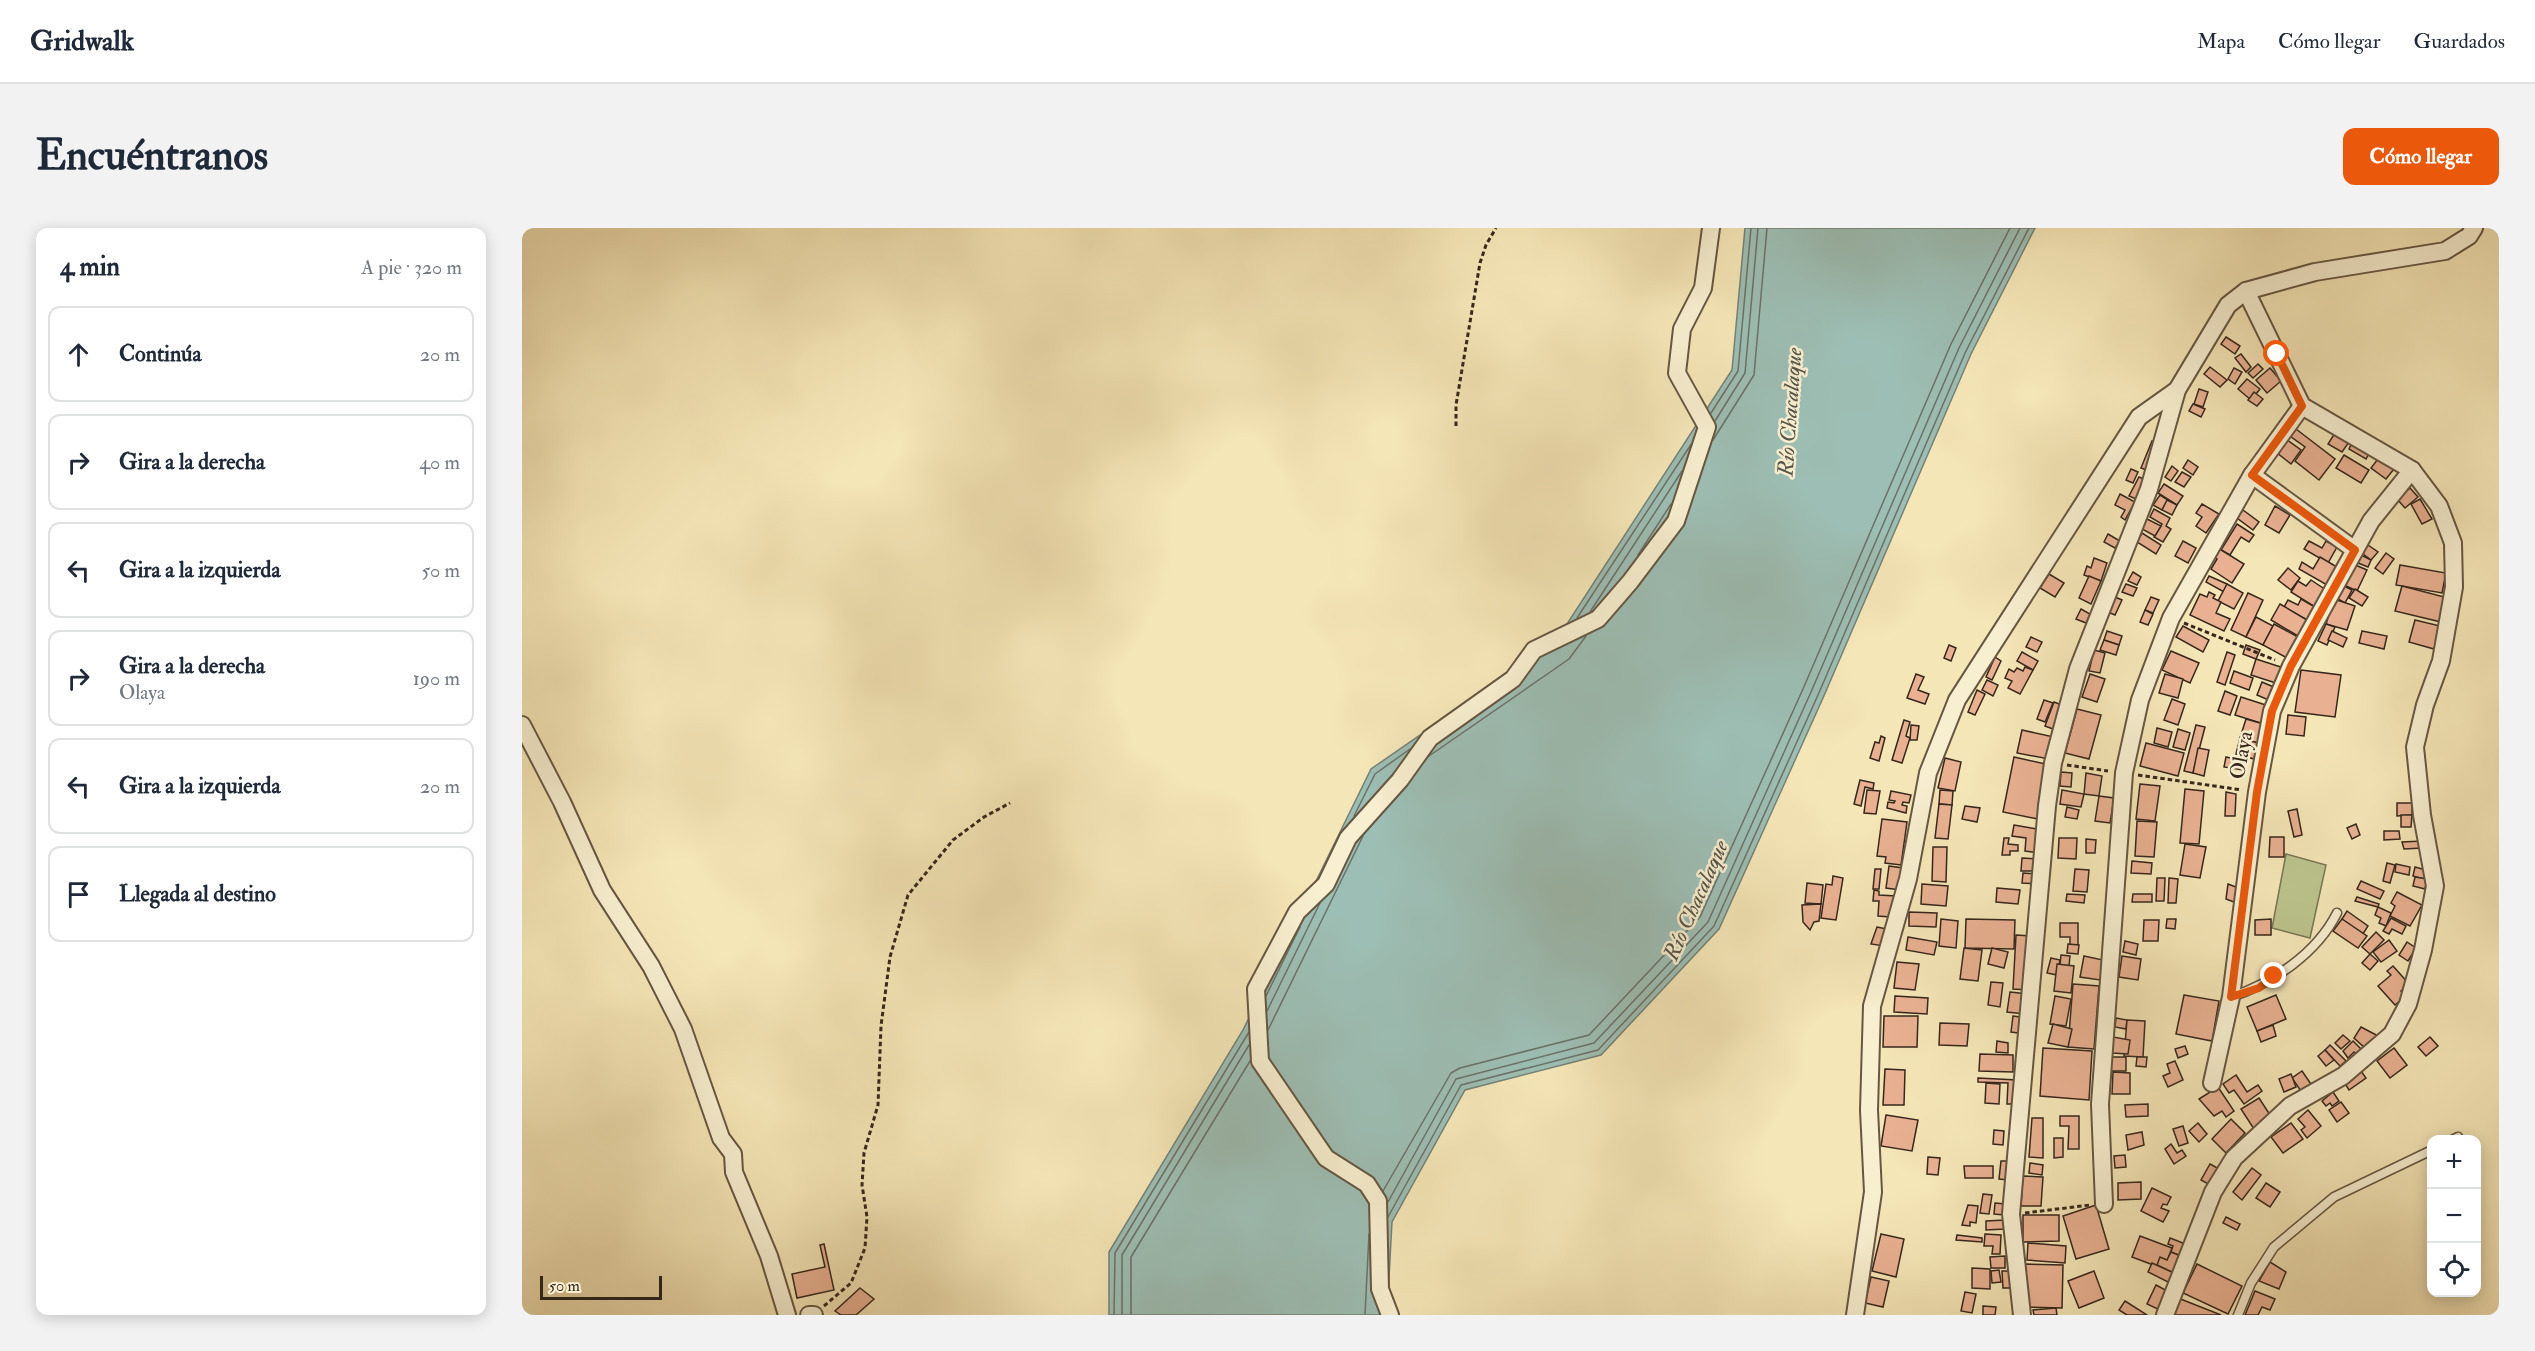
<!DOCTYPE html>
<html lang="es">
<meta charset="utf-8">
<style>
:root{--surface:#fff;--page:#f2f2f3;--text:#1f2937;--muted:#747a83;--line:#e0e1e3;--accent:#ea580c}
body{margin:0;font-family:"IM FELL Double Pica",serif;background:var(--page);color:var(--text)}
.controls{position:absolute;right:18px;bottom:18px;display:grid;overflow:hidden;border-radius:12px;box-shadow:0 3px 15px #0003}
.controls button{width:54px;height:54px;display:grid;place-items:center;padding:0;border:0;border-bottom:2px solid var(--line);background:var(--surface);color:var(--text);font:30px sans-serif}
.scale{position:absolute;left:18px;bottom:15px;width:122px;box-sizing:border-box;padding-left:6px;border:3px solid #36271b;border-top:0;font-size:16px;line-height:21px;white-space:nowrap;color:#36271b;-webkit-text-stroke:4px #f8efd0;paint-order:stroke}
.stop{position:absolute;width:18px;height:18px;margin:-14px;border:4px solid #ea580c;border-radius:50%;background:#fff}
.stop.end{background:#ea580c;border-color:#fff;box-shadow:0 2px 6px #0008}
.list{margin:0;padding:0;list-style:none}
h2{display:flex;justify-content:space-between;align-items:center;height:78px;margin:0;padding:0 24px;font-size:26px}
h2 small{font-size:20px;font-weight:400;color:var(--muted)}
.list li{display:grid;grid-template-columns:39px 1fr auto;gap:18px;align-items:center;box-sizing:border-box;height:96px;margin:0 12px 12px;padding:0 12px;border:2px solid var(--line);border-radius:12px}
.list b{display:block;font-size:22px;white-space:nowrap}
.list p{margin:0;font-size:20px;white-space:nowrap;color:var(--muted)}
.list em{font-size:20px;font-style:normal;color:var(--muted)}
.icon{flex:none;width:33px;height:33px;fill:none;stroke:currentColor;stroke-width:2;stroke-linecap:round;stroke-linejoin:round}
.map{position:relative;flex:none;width:1977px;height:1087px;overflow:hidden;border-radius:12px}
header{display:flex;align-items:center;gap:36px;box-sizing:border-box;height:84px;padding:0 30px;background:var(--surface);border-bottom:2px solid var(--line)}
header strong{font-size:28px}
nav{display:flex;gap:33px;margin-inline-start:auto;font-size:21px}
.intro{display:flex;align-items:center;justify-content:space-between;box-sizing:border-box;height:144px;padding:0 36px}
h1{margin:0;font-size:42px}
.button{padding:15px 27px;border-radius:12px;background:var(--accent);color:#fff;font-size:21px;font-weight:700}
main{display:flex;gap:36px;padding:0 36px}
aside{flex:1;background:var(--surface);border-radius:12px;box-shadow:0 3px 15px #0003}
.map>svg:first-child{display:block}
.green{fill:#bcc48e;stroke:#797654;stroke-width:1.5}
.water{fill:#9dbeb4;stroke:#748277;stroke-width:1.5}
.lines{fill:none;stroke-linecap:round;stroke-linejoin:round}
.shore{stroke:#6a7268;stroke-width:1.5}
.building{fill:#e9b192;stroke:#36271b;stroke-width:1.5}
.lane-casing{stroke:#665742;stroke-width:11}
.street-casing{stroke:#665742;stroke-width:20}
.path{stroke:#36271b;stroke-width:3;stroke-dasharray:4.5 3;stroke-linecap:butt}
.lane{stroke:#f8efd0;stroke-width:8}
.street{stroke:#f8efd0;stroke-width:16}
.route{stroke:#ea580c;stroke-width:8}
.labels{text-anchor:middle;stroke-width:5;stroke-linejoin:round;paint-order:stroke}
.street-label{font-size:21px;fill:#36271b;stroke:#f8efd0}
.water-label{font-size:22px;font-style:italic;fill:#555449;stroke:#f8efd0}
</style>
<header>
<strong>Gridwalk</strong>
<nav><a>Mapa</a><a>Cómo llegar</a><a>Guardados</a></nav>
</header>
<div class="intro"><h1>Encuéntranos</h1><a class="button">Cómo llegar</a></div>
<main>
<aside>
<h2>4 min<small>A pie · 320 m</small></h2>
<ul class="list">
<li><svg class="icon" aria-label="ahead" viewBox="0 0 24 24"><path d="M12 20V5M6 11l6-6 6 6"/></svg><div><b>Continúa</b></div><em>20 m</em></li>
<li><svg class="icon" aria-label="right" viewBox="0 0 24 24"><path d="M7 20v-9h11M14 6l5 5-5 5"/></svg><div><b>Gira a la derecha</b></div><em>40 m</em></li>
<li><svg class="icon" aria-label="left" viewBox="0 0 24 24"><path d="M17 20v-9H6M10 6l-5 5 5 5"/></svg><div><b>Gira a la izquierda</b></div><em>50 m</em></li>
<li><svg class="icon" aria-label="right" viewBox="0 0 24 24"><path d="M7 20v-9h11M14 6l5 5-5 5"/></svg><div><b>Gira a la derecha</b><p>Olaya</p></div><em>190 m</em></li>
<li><svg class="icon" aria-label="left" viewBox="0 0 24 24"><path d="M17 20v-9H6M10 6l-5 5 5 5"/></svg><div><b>Gira a la izquierda</b></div><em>20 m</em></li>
<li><svg class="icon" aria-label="arrive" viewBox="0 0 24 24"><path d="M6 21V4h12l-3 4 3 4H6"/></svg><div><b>Llegada al destino</b></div></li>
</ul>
</aside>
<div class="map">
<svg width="1977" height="1087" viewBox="0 0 1977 1087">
<rect width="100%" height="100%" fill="#f5e6b7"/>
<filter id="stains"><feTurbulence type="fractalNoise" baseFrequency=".00333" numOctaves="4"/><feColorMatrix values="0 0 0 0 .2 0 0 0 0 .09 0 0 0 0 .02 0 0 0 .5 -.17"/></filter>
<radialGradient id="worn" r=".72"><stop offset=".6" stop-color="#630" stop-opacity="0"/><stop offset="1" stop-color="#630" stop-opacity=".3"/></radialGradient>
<!-- green -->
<polygon class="green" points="1764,626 1804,637 1788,710 1750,700"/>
<!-- water -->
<polygon class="water" points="1223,0 1513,0 1449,126 1301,470 1197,701 1079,827 943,862 870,994 865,1087 587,1087 587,1024 721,802 849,541 1034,413 1210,142"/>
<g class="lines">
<!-- shore -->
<g class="shore">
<polyline points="1189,185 1216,143 1229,0"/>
<polyline points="1193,193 1223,145 1236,0"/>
<polyline points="1191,212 1232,147 1245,0"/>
<polyline points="1116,327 1149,276"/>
<polyline points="1068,384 1160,243"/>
<polyline points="1055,390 1170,215"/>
<polyline points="907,528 1047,431 1064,408"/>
<polyline points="832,588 853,546 888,521"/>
<polyline points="744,768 778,699"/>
<polyline points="745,783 798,675"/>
<polyline points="746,802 841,608"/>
<polyline points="861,963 929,845 938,840 1067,807 1178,689 1281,461 1429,116 1488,0"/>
<polyline points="866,974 934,851 1072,815 1186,694 1289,464 1437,120 1498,0"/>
<polyline points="866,989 939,857 1076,822 1192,698 1296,467 1444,123 1507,0"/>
<polyline points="592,1087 593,1025 727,804"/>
<polyline points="600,1087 600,1027 727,817"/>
<polyline points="609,1087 609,1029 728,833"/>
<polyline points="843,1087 847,1006"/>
</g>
</g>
<!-- building -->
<g class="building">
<polygon points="1704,109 1718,118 1713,126 1699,116"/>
<polygon points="1719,126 1729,139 1724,144 1713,130"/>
<polygon points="1736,136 1741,141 1731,150 1726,145"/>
<polygon points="1688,139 1705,152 1698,159 1682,146"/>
<polygon points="1712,140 1720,144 1713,156 1706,151"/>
<polygon points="1748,140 1759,153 1745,165 1734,152"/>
<polygon points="1725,151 1738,161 1729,172 1716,161"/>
<polygon points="1677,161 1686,164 1681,179 1672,176"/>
<polygon points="1732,164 1741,171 1735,178 1726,172"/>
<polygon points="1671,176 1683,181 1679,189 1667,183"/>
<polygon points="1774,201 1813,231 1797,252 1773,233 1783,219 1768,208"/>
<polygon points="1813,205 1827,214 1820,224 1806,216"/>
<polygon points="1832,210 1850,220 1844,231 1827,221"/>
<polygon points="1764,211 1779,222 1769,236 1754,224"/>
<polygon points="1630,213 1635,215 1625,242 1619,240"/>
<polygon points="1822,227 1847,242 1839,255 1814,240"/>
<polygon points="1859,227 1876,236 1864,251 1849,240"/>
<polygon points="1666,232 1676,239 1671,247 1661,240"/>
<polygon points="1650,238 1656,243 1649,253 1643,249"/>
<polygon points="1609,241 1616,244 1611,255 1604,252"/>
<polygon points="1660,244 1669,249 1662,259 1653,254"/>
<polygon points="1617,249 1624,252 1614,271 1607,268"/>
<polygon points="1642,256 1661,268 1655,277 1636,265"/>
<polygon points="1888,260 1896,269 1883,280 1875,271"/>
<polygon points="1598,266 1613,274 1603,292 1599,289 1603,282 1593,277"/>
<polygon points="1638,267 1646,272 1640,282 1631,277"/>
<polygon points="1898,271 1910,291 1900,296 1889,276"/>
<polygon points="1645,272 1655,277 1650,287 1640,282"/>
<polygon points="1680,276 1697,286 1684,305 1674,298 1680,289 1674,285"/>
<polygon points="1753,278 1768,287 1757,305 1743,297"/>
<polygon points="1632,281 1648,290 1644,298 1649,301 1641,314 1632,309 1640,296 1628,289"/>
<polygon points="1721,282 1737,294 1731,302 1715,290"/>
<polygon points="1625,291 1639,298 1633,308 1620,301"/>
<polygon points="1715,296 1732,307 1727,314 1719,309 1708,327 1699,322"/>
<polygon points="1620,305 1639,317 1634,326 1615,314"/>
<polygon points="1586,306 1598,313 1593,320 1582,314"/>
<polygon points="1661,313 1674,320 1666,335 1653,328"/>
<polygon points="1787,313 1800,320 1804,313 1815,319 1806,335 1782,321"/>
<polygon points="1846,317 1856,324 1849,332 1840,325"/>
<polygon points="1696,320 1722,336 1710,355 1689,341 1695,331 1691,329"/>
<polygon points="1864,325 1872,331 1861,346 1853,340"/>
<polygon points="1839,327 1849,332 1846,339 1836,335"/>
<polygon points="1798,329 1815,339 1805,357 1777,341 1780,334 1791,341"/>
<polygon points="1572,330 1585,335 1579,353 1562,347 1565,338 1569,340"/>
<polygon points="1831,336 1845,342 1835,363 1822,357"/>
<polygon points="1878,337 1924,345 1920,365 1874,357"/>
<polygon points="1766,340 1778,350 1769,362 1756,352"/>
<polygon points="1611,344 1619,349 1615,357 1606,353"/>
<polygon points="1527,346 1542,355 1533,369 1518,360"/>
<polygon points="1567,348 1579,353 1569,376 1557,370"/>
<polygon points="1687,348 1705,356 1702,364 1684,354"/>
<polygon points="1789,352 1804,362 1793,379 1769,364 1776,353 1784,358"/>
<polygon points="1604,356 1615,360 1611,368 1600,364"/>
<polygon points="1705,356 1721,365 1712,381 1696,373"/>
<polygon points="1822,358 1830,362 1823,375 1816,371"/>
<polygon points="1880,358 1926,370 1919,394 1873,383"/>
<polygon points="1833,361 1846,369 1840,378 1827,370"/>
<polygon points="1687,364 1693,367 1691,370 1699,374 1694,385 1708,391 1702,403 1668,387 1678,366 1685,369"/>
<polygon points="1726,365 1741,372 1724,409 1709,402"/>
<polygon points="1593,369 1600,372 1593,387 1586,384"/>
<polygon points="1629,369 1637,372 1631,385 1623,382"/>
<polygon points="1779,371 1793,379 1785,392 1762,379 1766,372 1776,377"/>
<polygon points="1812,371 1833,378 1825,402 1804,396"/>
<polygon points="1758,376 1785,392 1776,408 1749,392"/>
<polygon points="1559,381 1568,386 1564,395 1554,391"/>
<polygon points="1623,382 1631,386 1626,397 1618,394"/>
<polygon points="1734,389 1751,398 1741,417 1724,409"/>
<polygon points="1893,392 1918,398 1912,421 1887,414"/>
<polygon points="1752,396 1776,409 1765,430 1741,417"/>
<polygon points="1804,396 1813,399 1805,417 1796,413"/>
<polygon points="1661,398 1687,412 1681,424 1654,409"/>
<polygon points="1585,403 1600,408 1597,417 1582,412"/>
<polygon points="1810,403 1825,410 1821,419 1806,412"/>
<polygon points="1840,403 1865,408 1862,421 1837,415"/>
<polygon points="1509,409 1520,414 1515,424 1504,419"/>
<polygon points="1582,412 1597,417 1594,427 1578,422"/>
<polygon points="1427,417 1434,420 1429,433 1422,430"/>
<polygon points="1724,417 1738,422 1734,431 1721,426"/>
<polygon points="1572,422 1583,425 1578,445 1567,443"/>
<polygon points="1649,423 1677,435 1668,455 1640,442"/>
<polygon points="1500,424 1516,433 1511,442 1495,433"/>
<polygon points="1705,424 1713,427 1703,457 1695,454"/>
<polygon points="1473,429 1479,433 1470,452 1464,449"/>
<polygon points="1734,431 1765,441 1760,457 1729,447"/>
<polygon points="1503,439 1511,442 1498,466 1486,460 1490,453 1483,450 1487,441 1492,444 1495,440 1501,443"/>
<polygon points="1779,442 1819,447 1813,489 1773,484"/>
<polygon points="1712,443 1731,450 1727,462 1708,455"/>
<polygon points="1394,446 1402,449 1396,462 1407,466 1403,476 1385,470"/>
<polygon points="1568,446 1583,451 1575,474 1560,469"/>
<polygon points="1643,446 1661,451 1656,470 1637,465"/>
<polygon points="1465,452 1476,457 1471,468 1460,462"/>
<polygon points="1740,454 1754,460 1749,473 1735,467"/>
<polygon points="1455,462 1463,466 1453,487 1446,484"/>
<polygon points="1703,463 1715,468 1708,487 1696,483"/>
<polygon points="1719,469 1750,479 1745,497 1713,487"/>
<polygon points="1650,471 1663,476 1656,497 1642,492"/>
<polygon points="1522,472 1531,475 1523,494 1515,491"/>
<polygon points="1532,474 1545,479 1535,506 1530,504 1531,501 1523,498"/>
<polygon points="1555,481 1579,487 1567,531 1543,525"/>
<polygon points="1766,487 1784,489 1782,508 1764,506"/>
<polygon points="1724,491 1745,497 1739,516 1718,510"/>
<polygon points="1382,492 1388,494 1384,508 1388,510 1380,535 1370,532"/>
<polygon points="1389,497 1397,498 1395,512 1388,512"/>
<polygon points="1674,497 1683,499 1671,545 1662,543"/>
<polygon points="1635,500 1650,504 1646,519 1632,515"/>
<polygon points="1656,501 1668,505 1663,522 1651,519"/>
<polygon points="1500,502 1532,509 1527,531 1495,525"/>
<polygon points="1359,508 1363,510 1357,533 1348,530 1353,514 1357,515"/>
<polygon points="1718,510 1736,515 1732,531 1714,526"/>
<polygon points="1624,515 1662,525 1656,548 1618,538"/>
<polygon points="1676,520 1687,522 1682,548 1671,545"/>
<polygon points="1492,529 1528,537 1516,591 1481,584"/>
<polygon points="1704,529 1723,533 1721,542 1702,539"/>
<polygon points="1423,530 1439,534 1433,563 1416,560"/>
<polygon points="1539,544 1550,545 1549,559 1538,558"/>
<polygon points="1564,545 1580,548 1577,568 1562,566"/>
<polygon points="1338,552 1352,555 1351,561 1343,559 1339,578 1332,576"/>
<polygon points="1618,556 1638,558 1633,593 1614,591"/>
<polygon points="1663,561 1682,563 1677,616 1658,615"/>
<polygon points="1345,562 1358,563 1354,586 1342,585"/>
<polygon points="1418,562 1431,563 1430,577 1417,576"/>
<polygon points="1540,562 1562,566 1559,579 1538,576"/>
<polygon points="1369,563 1389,567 1387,575 1381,574 1380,577 1385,578 1384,585 1365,580 1366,574 1372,575 1373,573 1367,572"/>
<polygon points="1704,564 1714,566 1713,588 1703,588"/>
<polygon points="1577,568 1592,570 1588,595 1573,593"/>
<polygon points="1875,575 1890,575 1890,587 1875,588"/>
<polygon points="1417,576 1430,577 1426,611 1413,610"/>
<polygon points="1443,578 1458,580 1455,594 1440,591"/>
<polygon points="1545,579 1557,582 1555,591 1543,589"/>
<polygon points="1775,581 1780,607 1772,609 1766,583"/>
<polygon points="1879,587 1890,587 1889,599 1879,599"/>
<polygon points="1360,591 1385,594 1379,637 1363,635 1364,629 1355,628"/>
<polygon points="1615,593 1635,594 1632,629 1613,628"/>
<polygon points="1834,596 1838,607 1830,611 1825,600"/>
<polygon points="1492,597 1515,601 1513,613 1518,614 1517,625 1503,623 1504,610 1490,608"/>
<polygon points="1862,603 1877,603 1878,611 1862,612"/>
<polygon points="1748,609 1762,609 1762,629 1747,629"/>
<polygon points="1482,610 1487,610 1486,616 1496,617 1496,623 1488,623 1488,627 1480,627"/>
<polygon points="1537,610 1555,610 1554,631 1536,630"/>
<polygon points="1564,611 1574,612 1573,625 1564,625"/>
<polygon points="1901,613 1900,620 1882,621 1880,614"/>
<polygon points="1663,616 1684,619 1678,650 1658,647"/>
<polygon points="1411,619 1425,619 1424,654 1410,653"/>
<polygon points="1500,630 1514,631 1514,643 1499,643"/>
<polygon points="1610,633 1630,635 1629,646 1609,645"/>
<polygon points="1865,635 1873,637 1868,655 1861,653"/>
<polygon points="1874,636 1888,639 1887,647 1873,644"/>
<polygon points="1367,638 1381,640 1378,662 1364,660"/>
<polygon points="1893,639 1904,642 1902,651 1891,648"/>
<polygon points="1353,641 1359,641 1357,661 1351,661"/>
<polygon points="1553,641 1567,642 1565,664 1551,663"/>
<polygon points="1501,645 1515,646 1514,656 1500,655"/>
<polygon points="1311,648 1321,650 1314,692 1299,690 1304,656 1310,657"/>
<polygon points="1893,649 1905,651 1903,661 1891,658"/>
<polygon points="1635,650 1643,650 1642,673 1634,673"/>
<polygon points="1647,650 1656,651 1654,675 1646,675"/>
<polygon points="1839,653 1862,663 1858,671 1835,661"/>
<polygon points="1285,655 1301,657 1299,676 1283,675"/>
<polygon points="1400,656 1426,658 1424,678 1399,676"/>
<polygon points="1706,656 1719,661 1717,676 1704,671"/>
<polygon points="1475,660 1498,662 1496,676 1474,674"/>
<polygon points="1352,662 1357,663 1357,667 1374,668 1373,680 1369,679 1368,689 1356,688 1357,673 1351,673"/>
<polygon points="1875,664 1900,677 1888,698 1868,688 1873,678 1869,675"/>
<polygon points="1545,666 1563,667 1562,675 1544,673"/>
<polygon points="1611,666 1630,666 1630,674 1610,674"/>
<polygon points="1835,669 1857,676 1856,679 1833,673"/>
<polygon points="1299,676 1297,693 1292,694 1288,702 1281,694 1280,677"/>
<polygon points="1856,679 1869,685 1864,698 1857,695 1859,690 1853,687"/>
<polygon points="1825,683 1846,698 1841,706 1820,691"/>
<polygon points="1387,684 1415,685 1414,699 1387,698"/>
<polygon points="1869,690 1884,698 1880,706 1870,701 1867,706 1861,703"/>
<polygon points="1419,691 1436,693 1434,720 1417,718"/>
<polygon points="1444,691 1493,692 1492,721 1443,720"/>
<polygon points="1645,691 1654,691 1653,701 1644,700"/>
<polygon points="1749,691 1749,707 1733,707 1733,692"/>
<polygon points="1820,691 1845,708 1836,720 1811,703"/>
<polygon points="1622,692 1637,692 1636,713 1621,713"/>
<polygon points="1538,695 1556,695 1556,717 1548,717 1548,709 1538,709"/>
<polygon points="1355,699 1365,701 1362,718 1349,716"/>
<polygon points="1854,704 1862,712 1848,726 1840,719"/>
<polygon points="1494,707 1509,708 1506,762 1491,761"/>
<polygon points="1386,709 1415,714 1412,727 1384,722"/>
<polygon points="1867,712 1875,723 1859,734 1851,724"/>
<polygon points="1603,713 1616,716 1614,727 1601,724"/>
<polygon points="1885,714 1894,720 1886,733 1877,727"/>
<polygon points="1546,716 1557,717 1556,726 1545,725"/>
<polygon points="1442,720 1460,722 1456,753 1438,751"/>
<polygon points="1470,720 1486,724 1482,740 1466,736"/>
<polygon points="1848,726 1856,733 1848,742 1840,735"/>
<polygon points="1539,727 1548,728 1547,738 1538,737"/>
<polygon points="1562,728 1581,732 1578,752 1558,749"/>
<polygon points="1600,728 1619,731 1616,752 1597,749"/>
<polygon points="1529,730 1538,732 1535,747 1525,745"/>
<polygon points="1375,734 1397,736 1393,762 1372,760"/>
<polygon points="1535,736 1552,738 1549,765 1532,763"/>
<polygon points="1871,738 1887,756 1879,763 1884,768 1873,777 1856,758 1869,747 1865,743"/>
<polygon points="1469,754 1481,755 1478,779 1466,777"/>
<polygon points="1551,756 1577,758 1572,821 1546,819"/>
<polygon points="1488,764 1506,766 1503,786 1485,784"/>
<polygon points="1662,767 1697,773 1690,813 1654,806"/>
<polygon points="1754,767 1764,791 1735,803 1725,779"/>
<polygon points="1373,768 1406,770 1405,786 1372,784"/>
<polygon points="1533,768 1549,771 1544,798 1528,796"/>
<polygon points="1362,788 1396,788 1395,819 1361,819"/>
<polygon points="1491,788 1505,790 1503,806 1489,804"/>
<polygon points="1594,790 1605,792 1604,801 1593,799"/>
<polygon points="1605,792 1623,793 1621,829 1602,828"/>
<polygon points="1418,795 1447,796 1445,818 1417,817"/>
<polygon points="1531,796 1550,801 1546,819 1526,815"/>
<polygon points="1751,797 1754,808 1739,814 1735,803"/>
<polygon points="1839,799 1858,809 1844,821 1832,810"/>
<polygon points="1821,807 1828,813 1819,821 1813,815"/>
<polygon points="1591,809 1608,812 1606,826 1590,825"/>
<polygon points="1908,809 1916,818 1904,828 1896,819"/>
<polygon points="1475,813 1486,815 1486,825 1474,824"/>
<polygon points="1831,813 1840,822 1835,827 1832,824 1826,830 1821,823"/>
<polygon points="1808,817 1824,833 1818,838 1803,822"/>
<polygon points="1663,818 1666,826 1656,830 1653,821"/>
<polygon points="1521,820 1570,823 1567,872 1518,868"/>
<polygon points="1872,820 1885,837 1868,850 1855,833"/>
<polygon points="1803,822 1812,832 1804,838 1796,828"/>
<polygon points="1458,826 1491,827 1491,844 1457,843"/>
<polygon points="1587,829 1604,829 1604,843 1586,843"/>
<polygon points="1615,829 1625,829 1624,839 1614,838"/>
<polygon points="1653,833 1661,852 1646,859 1641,848 1648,845 1645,836"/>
<polygon points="1363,841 1383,842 1382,877 1361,877"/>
<polygon points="1780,843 1791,859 1781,866 1770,850"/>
<polygon points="1839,843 1844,850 1827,862 1822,854"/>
<polygon points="1591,844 1608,845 1608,866 1590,866"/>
<polygon points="1769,846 1774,859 1762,864 1757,851"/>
<polygon points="1714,847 1725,864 1736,857 1740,863 1722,876 1712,862 1707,865 1701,856"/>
<polygon points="1456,850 1495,852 1493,876 1485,876 1486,855 1456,854"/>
<polygon points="1464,855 1478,856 1477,876 1463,875"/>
<polygon points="1696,859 1712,883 1704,889 1700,883 1692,888 1677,871"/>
<polygon points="1811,864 1817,873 1810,878 1808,875 1804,878 1800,873"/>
<polygon points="1737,870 1750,890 1732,901 1719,881"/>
<polygon points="1819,874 1827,885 1815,894 1807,882"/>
<polygon points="1626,876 1626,888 1604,889 1603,877"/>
<polygon points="1786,882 1799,898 1785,910 1779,902 1783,899 1776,891"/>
<polygon points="1364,887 1396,892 1390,923 1359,918"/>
<polygon points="1538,888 1557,888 1557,921 1546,921 1547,898 1538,898"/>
<polygon points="1510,890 1521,890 1521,930 1507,929"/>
<polygon points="1709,891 1723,905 1704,925 1690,911"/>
<polygon points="1676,895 1685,906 1677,914 1667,903"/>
<polygon points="1769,895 1781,911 1761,925 1749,909"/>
<polygon points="1661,898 1666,915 1657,918 1651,901"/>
<polygon points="1472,902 1482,903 1481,917 1471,916"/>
<polygon points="1620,904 1622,917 1606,922 1604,907"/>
<polygon points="1532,910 1541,910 1541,929 1532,930"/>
<polygon points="1649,916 1655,925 1660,922 1664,928 1652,936 1643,921"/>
<polygon points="1603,927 1604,939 1593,940 1592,928"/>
<polygon points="1406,929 1418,930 1416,947 1405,946"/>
<polygon points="1479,933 1487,933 1486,952 1477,951"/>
<polygon points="1508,935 1521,937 1520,947 1507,945"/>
<polygon points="1688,936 1699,942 1690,958 1679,952"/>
<polygon points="1442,938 1471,938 1471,950 1443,950"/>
<polygon points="1730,940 1739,947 1720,972 1711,964"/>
<polygon points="1501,948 1521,949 1519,978 1499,978"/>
<polygon points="1619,954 1619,971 1596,972 1596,955"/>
<polygon points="1744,955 1758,964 1748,979 1734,970"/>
<polygon points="1630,960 1649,969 1645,977 1641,976 1639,980 1647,983 1641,994 1619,983"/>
<polygon points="1461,966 1470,967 1467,986 1458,985"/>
<polygon points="1473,975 1483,976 1482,987 1472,986"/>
<polygon points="1446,977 1456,978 1454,995 1448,994 1448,998 1440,997"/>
<polygon points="1574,977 1587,1021 1554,1031 1541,988"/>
<polygon points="1501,987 1537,987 1537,1013 1501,1014"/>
<polygon points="1704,989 1718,996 1715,1002 1701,995"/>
<polygon points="1483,992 1483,1001 1464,1002 1464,993"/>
<polygon points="1359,1006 1382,1011 1374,1049 1350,1043"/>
<polygon points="1463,1006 1479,1007 1478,1026 1470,1026 1471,1018 1462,1018"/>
<polygon points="1435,1007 1460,1010 1460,1014 1434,1012"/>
<polygon points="1618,1008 1650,1020 1642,1041 1610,1029"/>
<polygon points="1648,1010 1666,1017 1661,1029 1649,1024 1651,1018 1646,1016"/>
<polygon points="1506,1015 1544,1018 1543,1035 1505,1032"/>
<polygon points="302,1016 312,1062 275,1070 270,1046 303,1039 298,1017"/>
<polygon points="1649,1024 1661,1029 1654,1046 1635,1037 1638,1029 1645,1032"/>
<polygon points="1483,1028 1483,1040 1469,1040 1468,1029"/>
<polygon points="1748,1034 1764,1044 1757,1061 1737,1053"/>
<polygon points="1630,1035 1654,1046 1650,1056 1626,1044"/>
<polygon points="1503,1036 1541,1037 1540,1080 1502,1079"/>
<polygon points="1675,1036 1720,1058 1706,1086 1661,1065"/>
<polygon points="1450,1040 1468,1041 1468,1061 1450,1060"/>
<polygon points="1477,1042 1479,1054 1470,1055 1469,1043"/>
<polygon points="1480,1043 1490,1043 1491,1060 1481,1060"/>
<polygon points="1572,1043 1582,1070 1557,1080 1546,1053"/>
<polygon points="1349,1049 1367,1053 1361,1079 1343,1075"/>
<polygon points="1634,1057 1649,1065 1640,1083 1625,1076"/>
<polygon points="338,1060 352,1071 334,1087 319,1087 313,1083"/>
<polygon points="1733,1063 1753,1071 1748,1082 1740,1079 1736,1087 1723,1087"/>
<polygon points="1443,1064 1454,1066 1450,1085 1439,1083"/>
<polygon points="1656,1070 1699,1087 1649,1087"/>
<polygon points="1603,1073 1625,1087 1605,1087 1597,1082"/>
<polygon points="1461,1078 1474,1079 1473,1087 1461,1087"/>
<polygon points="1534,1080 1535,1087 1512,1087 1511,1082"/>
</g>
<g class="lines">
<!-- lane casing -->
<g class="lane-casing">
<g id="lane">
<path d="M1709,769C1751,755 1795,725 1815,685"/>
<polyline points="1930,912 1936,909"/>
<polyline points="1716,1087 1729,1055 1752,1019 1812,969 1910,922"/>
</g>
</g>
<!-- street casing -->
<g class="street-casing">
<g id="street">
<polyline points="1730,247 1833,322"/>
<polyline points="0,497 40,574 80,662 129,738 161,801 199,910 211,926 212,944 247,1028 265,1087"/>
<polyline points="1690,855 1709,769 1735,564 1750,483 1769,438 1849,293 1890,242"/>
<polyline points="1582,976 1578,876 1602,545 1618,472 1649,390 1730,247 1780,178"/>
<polyline points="287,1087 292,1087"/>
<polyline points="868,1087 858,1061 856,973 845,956 804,930 738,833 734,761 775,684 804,656 826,610 878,552 908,510 991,451 1012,422 1076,391 1108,354 1154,293 1185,199 1155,145 1160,101 1181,60 1189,0"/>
<polyline points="1333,1087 1351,964 1347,882 1350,778 1386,651 1406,545 1435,472 1617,189 1655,162"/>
<polyline points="1500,1087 1489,986 1525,578 1531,535 1556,441 1627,261 1655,162 1706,77 1724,63 1793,44 1923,23 1947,8 1952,0"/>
<polyline points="1643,1087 1691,964 1712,930 1768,878 1821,848 1870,806 1886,776 1901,722 1913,658 1900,587 1893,519 1903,477 1919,433 1932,359 1931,315 1917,278 1890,242 1780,178 1724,63"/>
</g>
</g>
<!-- path -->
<g class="path">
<polyline points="934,198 934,177 958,35 964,17 974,0"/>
<polyline points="1662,395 1753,432"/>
<polyline points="1545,537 1586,543"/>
<polyline points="1616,547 1720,562"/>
<polyline points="1503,985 1568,977"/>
<polyline points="302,1078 329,1055 343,1020 345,989 340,957 342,925 356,877 359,798 368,729 386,667 431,612 462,589 488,575"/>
</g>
<!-- lane -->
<use href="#lane" class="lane"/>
<!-- street -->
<use href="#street" class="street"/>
</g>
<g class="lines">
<!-- route -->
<polyline class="route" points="1752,748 1737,760 1709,769 1735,564 1750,483 1769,438 1833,322 1730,247 1780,178 1755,126"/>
</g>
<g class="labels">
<!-- street labels -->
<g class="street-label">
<text transform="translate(1719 527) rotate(-79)" y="7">Olaya</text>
</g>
<!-- water labels -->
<g class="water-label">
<text transform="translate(1267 184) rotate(-86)" y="8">Río Chacalaque</text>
<text transform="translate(1173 672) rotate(-66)" y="8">Río Chacalaque</text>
</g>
</g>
<rect width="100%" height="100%" filter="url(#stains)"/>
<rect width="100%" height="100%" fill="url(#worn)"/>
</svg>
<div class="controls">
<button>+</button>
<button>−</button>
<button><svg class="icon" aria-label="locate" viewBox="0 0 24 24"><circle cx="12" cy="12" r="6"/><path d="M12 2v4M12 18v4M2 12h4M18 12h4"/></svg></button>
</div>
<div class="scale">50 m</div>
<div class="stop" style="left:1755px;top:126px"></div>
<div class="stop end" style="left:1752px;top:748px"></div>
</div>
</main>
